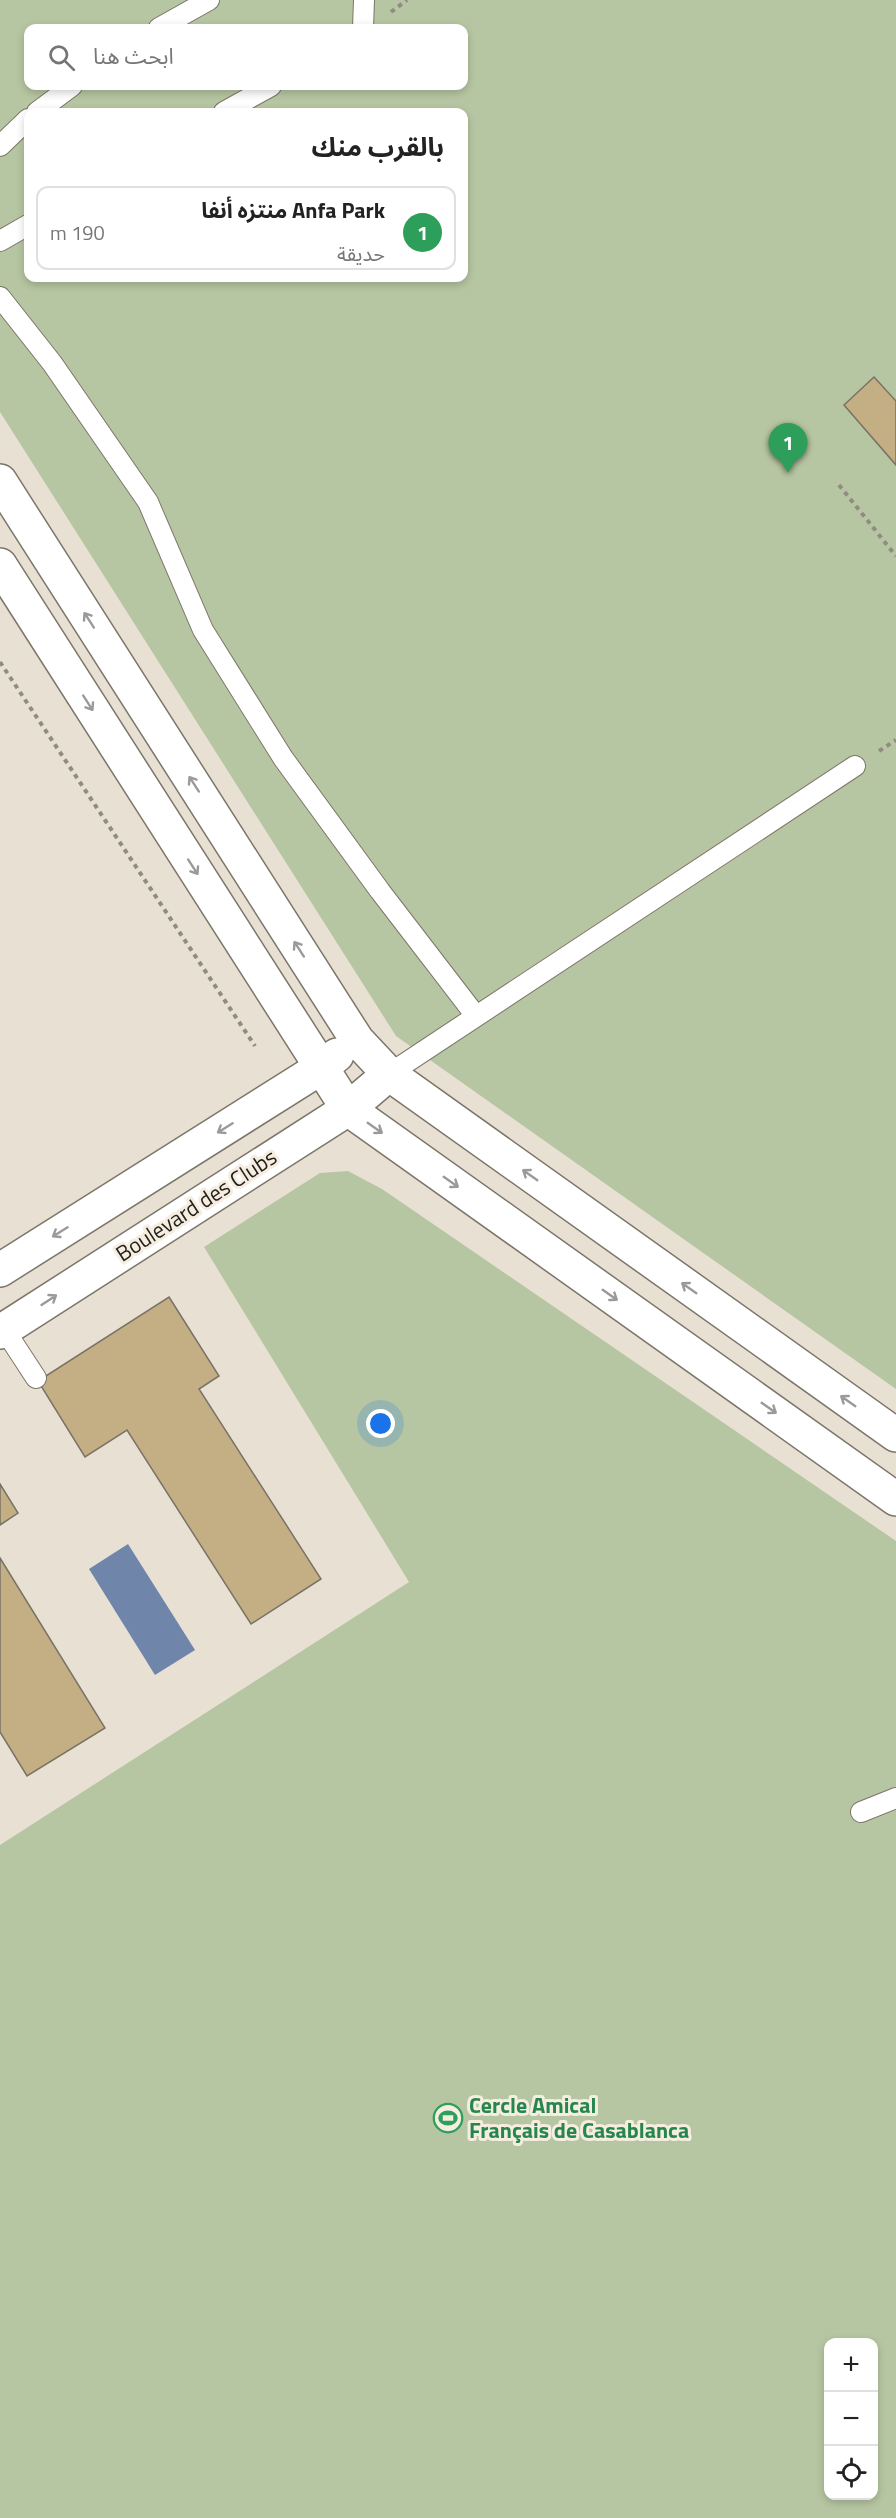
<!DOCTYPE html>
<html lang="ar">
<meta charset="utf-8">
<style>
:root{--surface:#fff;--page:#f6f6f6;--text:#222;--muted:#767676;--line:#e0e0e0;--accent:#b45309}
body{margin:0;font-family:"Titillium Web","Noto Sans Arabic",sans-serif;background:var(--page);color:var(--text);direction:rtl}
.controls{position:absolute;right:18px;bottom:18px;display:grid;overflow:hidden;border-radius:12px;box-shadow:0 3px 9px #0003}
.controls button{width:54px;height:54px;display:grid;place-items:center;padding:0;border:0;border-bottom:2px solid var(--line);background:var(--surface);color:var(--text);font:30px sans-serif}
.you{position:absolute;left:381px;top:1424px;width:21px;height:21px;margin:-15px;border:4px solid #fff;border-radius:50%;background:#1a73e8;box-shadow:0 0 0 9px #1a73e833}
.badge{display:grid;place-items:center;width:39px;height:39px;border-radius:50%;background:var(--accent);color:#fff;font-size:20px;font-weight:700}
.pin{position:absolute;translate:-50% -50px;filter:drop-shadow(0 2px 3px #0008)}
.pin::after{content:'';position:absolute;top:32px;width:21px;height:18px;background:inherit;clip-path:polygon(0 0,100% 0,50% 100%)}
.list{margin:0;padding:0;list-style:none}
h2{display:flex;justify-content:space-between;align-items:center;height:78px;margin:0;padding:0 24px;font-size:26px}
h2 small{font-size:20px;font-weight:400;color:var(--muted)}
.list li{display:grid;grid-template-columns:39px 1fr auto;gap:18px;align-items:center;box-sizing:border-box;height:84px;margin:0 12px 12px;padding:0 12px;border:2px solid var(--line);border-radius:12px}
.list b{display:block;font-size:22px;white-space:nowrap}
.list p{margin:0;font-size:20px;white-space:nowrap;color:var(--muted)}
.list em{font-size:20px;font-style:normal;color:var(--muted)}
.icon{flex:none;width:33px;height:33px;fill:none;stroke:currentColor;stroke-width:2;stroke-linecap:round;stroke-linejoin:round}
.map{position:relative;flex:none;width:896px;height:2518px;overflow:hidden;direction:ltr}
.search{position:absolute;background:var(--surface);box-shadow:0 3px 9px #0003;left:24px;top:24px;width:444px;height:66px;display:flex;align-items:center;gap:15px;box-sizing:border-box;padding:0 21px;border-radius:12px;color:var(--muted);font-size:22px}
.panel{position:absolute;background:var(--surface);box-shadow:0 3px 9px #0003;left:24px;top:108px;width:444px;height:174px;border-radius:12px;direction:rtl}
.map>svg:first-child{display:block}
.green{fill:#b7c6a2;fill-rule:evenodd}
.water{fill:#7085aa}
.building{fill:#c4ae84;stroke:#797367;stroke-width:1.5}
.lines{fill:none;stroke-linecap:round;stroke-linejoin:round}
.service-casing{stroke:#7c7569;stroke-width:22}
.minor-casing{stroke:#7c7569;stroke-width:36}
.path{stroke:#918c82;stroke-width:4;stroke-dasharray:4.5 4.5;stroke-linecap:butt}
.service{stroke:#fff;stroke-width:20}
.minor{stroke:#fff;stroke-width:33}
.oneway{stroke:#9c9a98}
.labels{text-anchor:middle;stroke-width:6;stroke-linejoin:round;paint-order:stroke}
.street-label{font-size:22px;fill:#221f1a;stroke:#f5eee0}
.leisure-label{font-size:22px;font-weight:bold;fill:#27864d;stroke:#f5eee0;text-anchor:start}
</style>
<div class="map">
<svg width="896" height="2518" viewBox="0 0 896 2518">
<rect width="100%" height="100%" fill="#e8e1d3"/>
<!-- green -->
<g class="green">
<path d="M0,0H896V1389L396,1036L0,412ZM28,28H464V86H28ZM28,112H464V278H28Z"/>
<path d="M348,1171L382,1189L896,1541V2518H0V1845L409,1582L204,1247L320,1173ZM828,2342H874V2496H828Z"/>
</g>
<!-- water -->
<polygon class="water" points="128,1544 195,1650 155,1675 89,1569"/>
<!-- building -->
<g class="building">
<polygon points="874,377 896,401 896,465 844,405"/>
<polygon points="169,1297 219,1376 199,1389 321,1579 251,1624 127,1430 85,1457 38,1381"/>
<polygon points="0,1484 18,1513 0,1525"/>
<polygon points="0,1558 105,1728 27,1776 0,1732"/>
</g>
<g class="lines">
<!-- service casing -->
<g class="service-casing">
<g id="service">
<polyline points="159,28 209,0"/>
<polyline points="363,28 364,0"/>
<polyline points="37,112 72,86"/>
<polyline points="224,112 271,86"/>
<polyline points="0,146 28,119"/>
<polyline points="0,241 28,225"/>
<polyline points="0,297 52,363 148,502 203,630 283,758 380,891 476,1016"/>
<polyline points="389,1074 855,766"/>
<polyline points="4,1329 36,1378"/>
<polyline points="861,1812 896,1798"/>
</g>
</g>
<!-- minor casing -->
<g class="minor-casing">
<g id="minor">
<polyline points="0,481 357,1040 389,1074 896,1435"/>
<polyline points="0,565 348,1109 896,1499"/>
<polyline points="0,1270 322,1067 337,1055"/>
<polyline points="0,1332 348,1109 389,1074"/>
</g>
</g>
<!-- path -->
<g class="path">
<polyline points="391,12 407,0"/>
<polyline points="839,485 896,556"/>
<polyline points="0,662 255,1046"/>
<polyline points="879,751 896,740"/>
</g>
<!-- service -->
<use href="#service" class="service"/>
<!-- minor -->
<use href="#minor" class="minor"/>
</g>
<!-- one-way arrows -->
<defs><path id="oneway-shaft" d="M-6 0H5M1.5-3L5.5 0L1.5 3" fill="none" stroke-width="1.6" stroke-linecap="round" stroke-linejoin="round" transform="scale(1.5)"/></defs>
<g class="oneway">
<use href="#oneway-shaft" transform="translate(89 620) rotate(-123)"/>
<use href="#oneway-shaft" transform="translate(88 703) rotate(57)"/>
<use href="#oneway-shaft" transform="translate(194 784) rotate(-123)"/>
<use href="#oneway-shaft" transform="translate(193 867) rotate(57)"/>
<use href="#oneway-shaft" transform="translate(299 949) rotate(-123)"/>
<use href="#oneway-shaft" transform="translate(225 1128) rotate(148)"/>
<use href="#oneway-shaft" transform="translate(375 1128) rotate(35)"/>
<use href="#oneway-shaft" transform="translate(530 1175) rotate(-145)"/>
<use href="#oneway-shaft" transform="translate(451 1182) rotate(35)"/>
<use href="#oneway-shaft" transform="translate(60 1232) rotate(148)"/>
<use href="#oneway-shaft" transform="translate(689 1288) rotate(-145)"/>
<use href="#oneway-shaft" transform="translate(610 1295) rotate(35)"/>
<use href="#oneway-shaft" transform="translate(49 1300) rotate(-33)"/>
<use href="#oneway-shaft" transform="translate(848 1401) rotate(-145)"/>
<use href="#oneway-shaft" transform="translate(769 1408) rotate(35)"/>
</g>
<!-- icons -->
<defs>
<g id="stadium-ring" transform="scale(1.5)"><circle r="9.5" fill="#f5eee0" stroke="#2e9e5b" stroke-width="1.5"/><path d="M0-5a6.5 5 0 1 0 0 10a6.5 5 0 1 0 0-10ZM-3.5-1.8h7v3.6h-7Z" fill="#2e9e5b"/></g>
</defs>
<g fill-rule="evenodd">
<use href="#stadium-ring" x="448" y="2118"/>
</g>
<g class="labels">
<!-- street labels -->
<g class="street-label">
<text transform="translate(196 1205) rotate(-33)" y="8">Boulevard des Clubs</text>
</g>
<!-- leisure labels -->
<g class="leisure-label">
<text x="469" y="2113">Cercle Amical<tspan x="469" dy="25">Français de Casablanca</tspan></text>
</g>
</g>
</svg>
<div class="controls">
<button>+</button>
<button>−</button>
<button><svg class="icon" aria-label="locate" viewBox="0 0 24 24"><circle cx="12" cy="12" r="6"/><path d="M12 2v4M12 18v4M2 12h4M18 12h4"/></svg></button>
</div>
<div class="you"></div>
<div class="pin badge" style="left:788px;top:473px;background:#2e9e5b">1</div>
<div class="search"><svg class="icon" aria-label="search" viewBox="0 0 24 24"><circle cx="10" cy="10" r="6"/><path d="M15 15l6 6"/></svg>ابحث هنا</div>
<section class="panel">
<h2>بالقرب منك<small></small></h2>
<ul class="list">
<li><span class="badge" style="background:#2e9e5b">1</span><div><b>Anfa Park منتزه أنفا</b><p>حديقة</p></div><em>190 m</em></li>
</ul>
</section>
</div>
